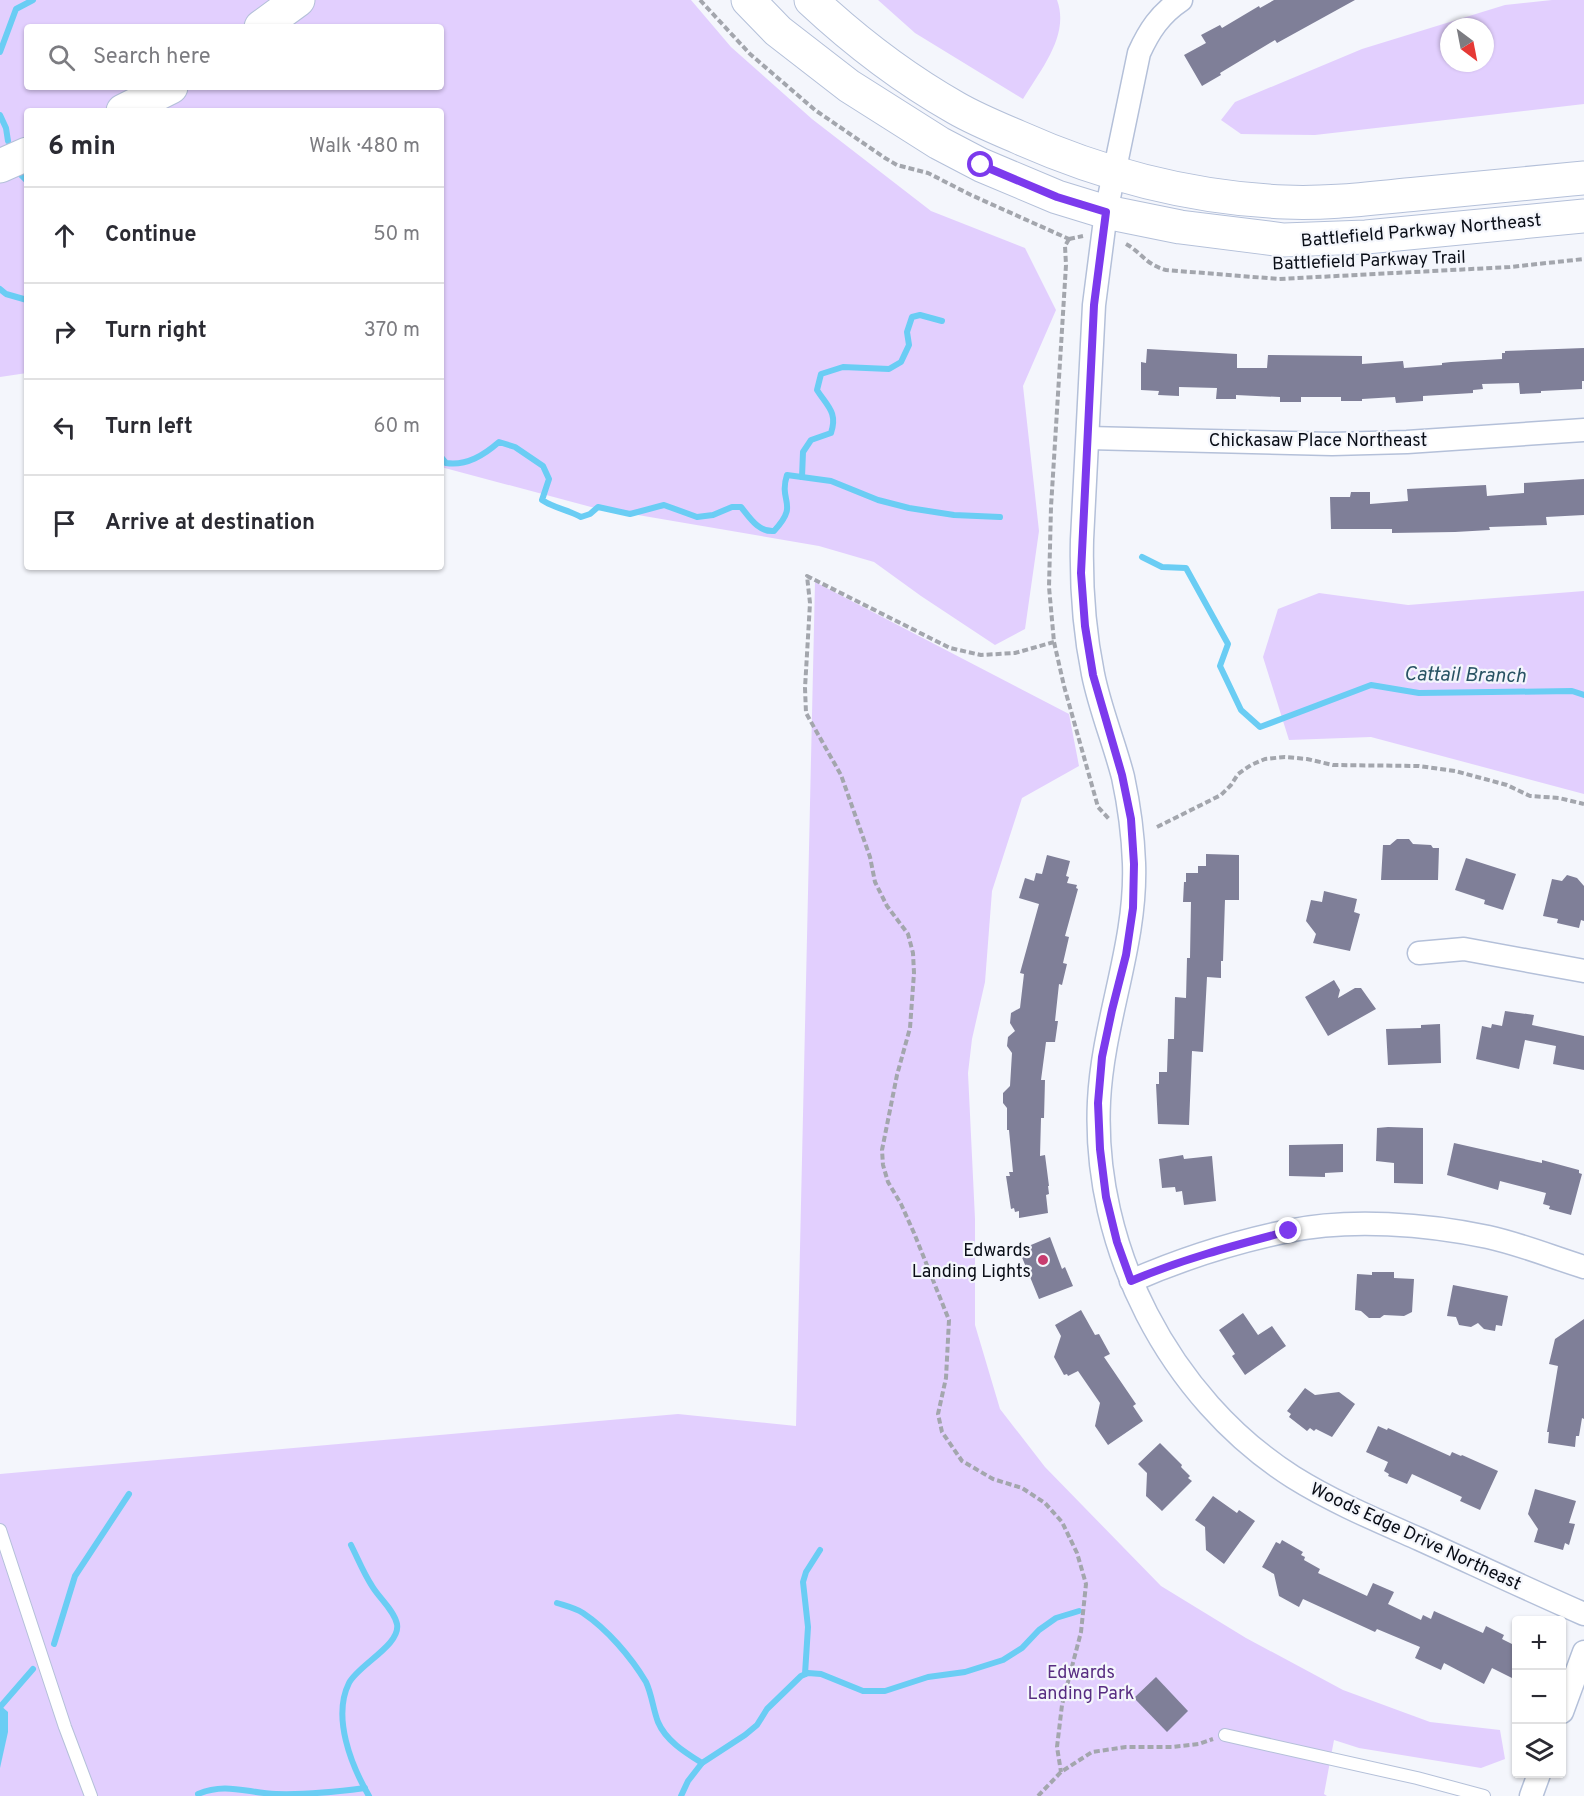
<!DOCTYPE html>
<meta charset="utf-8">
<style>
:root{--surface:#fff;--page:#f2f2f3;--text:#2b2b33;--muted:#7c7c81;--line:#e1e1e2}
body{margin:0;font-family:Overpass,sans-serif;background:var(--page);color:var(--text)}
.controls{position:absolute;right:18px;bottom:18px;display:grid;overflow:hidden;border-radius:6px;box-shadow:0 2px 4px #0004}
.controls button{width:54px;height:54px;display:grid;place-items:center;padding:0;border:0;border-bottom:2px solid var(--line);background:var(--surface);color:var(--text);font:30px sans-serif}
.compass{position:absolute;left:1440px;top:18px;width:54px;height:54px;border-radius:50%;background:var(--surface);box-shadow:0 2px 4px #0004;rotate:148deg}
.stop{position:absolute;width:18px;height:18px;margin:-14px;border:4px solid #7c3aed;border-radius:50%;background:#fff}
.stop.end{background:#7c3aed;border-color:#fff;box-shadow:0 2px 6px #0008}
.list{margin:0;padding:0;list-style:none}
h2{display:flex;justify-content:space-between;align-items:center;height:78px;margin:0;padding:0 24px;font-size:26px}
h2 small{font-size:20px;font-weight:400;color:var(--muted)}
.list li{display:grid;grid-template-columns:39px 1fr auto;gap:18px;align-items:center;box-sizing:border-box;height:96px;padding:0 24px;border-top:2px solid var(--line)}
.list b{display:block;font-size:22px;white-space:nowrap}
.list em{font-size:20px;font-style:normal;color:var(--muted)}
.icon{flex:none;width:33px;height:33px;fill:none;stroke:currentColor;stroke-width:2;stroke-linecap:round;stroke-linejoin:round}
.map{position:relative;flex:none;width:1584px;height:1796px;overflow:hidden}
.search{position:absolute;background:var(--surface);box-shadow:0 2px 4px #0004;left:24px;top:24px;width:420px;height:66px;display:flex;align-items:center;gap:15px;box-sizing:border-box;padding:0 21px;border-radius:6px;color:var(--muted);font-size:22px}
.panel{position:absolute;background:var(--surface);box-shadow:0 2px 4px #0004;left:24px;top:108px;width:420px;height:462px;border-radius:6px}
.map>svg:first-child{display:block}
.green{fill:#e2cffe;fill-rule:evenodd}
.water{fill:#6acdf4}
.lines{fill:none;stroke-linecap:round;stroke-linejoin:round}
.stream{stroke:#6acdf4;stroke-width:6}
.building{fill:#7f7f98}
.service-casing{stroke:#b4c0d9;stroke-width:14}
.minor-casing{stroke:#b4c0d9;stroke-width:25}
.secondary-casing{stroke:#b4c0d9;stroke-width:35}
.path{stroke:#a3a6ad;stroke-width:4;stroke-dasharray:6 3;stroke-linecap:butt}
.service{stroke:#fff;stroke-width:12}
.minor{stroke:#fff;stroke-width:22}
.secondary{stroke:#fff;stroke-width:33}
.route{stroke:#7c3aed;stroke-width:8}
.poi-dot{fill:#c83c6f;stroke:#f4f6fc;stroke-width:2}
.labels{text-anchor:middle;stroke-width:4.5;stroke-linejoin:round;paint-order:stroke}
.street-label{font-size:18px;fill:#0a0e17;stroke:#f4f6fc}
.poi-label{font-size:18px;fill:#0a0e17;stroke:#f4f6fc;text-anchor:end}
.park-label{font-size:18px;fill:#582d82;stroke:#f4f6fc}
.water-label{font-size:20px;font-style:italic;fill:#285364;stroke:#f4f6fc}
</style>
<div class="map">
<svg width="1584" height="1796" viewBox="0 0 1584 1796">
<rect width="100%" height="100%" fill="#f4f6fc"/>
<!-- green -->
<g class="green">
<path d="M0,0H691L731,47L812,119L931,211L1025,248L1056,310L1023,386L1039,531L1025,629L995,645L921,596L874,562L819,546L591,507L441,467V111H27V373L0,377ZM27,27H441V87H27Z"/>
<path d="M878,0H1057C1070,35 1041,69 1023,99L915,33Z"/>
<path d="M1552,0H1584V104L1315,135L1241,134L1221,120L1235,102L1362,49L1505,5ZM1449,27H1485V63H1449Z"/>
<polygon points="815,582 1069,714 1079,766 1022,798 992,891 985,982 972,1039 968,1073 975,1219 975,1325 1000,1409 1045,1467 1161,1586 1246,1638 1343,1690 1430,1722 1500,1730 1505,1759 1481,1768 1359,1748 1334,1740 1324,1794 1327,1796 0,1796 0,1474 678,1414 796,1426"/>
<polygon points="1584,591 1584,794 1371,737 1289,740 1263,657 1278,609 1319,593 1408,605"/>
</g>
<!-- water -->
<polygon class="water" points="0,1705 8,1712 8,1732 0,1768"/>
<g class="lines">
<!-- stream -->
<g class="stream">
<polyline points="0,52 16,9 33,0"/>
<polyline points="0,115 6,128 8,141"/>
<polyline points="21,175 27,181"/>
<polyline points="0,289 6,294 27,300"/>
<path d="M441,457L446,463C467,466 484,455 499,442L515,447L543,466L549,479L542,500C554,508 568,510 581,517L590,514L598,507L630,514L664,505L697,517L713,515L732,507H741C750,518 758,532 774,531C800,503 778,503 787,475L831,481L878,500L909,508L954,515L1000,517"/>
<path d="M802,477L803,452L811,440L831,433C838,412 827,406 817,390L821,374L843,367L889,369L901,362L909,345L907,332L912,317L920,315L942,321"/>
<polyline points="1142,557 1162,567 1186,568 1228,644 1220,666 1241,710 1260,727 1371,685 1419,693 1572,691 1584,695"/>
<path d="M351,1545C358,1559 364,1574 372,1586C379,1598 394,1610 397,1624C401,1645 358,1665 349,1683C332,1717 351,1765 369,1796"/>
<path d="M557,1603C566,1606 575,1608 583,1613C607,1629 631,1657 646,1682C652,1695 653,1709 658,1722C666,1741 686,1753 702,1763"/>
<polyline points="54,1644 75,1576 129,1494"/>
<polyline points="805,1674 808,1627 803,1582 806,1572 820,1550"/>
<polyline points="0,1707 33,1669"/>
<path d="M198,1794C226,1782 247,1793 276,1794C306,1795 335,1792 365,1788"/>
<polyline points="681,1796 688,1781 702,1763 745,1735 757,1725 767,1709 801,1676 808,1673 821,1674 863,1691 885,1691 928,1677 965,1672 1003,1660 1022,1648 1039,1630 1056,1618 1079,1611"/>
</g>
</g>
<!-- building -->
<g class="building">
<polygon points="1274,0 1355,0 1277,43 1275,40 1220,73 1221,75 1202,86 1184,55 1206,43 1201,35 1220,25 1222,28 1259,6 1260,8"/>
<polygon points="1584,348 1584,381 1582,381 1582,389 1541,391 1541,393 1520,394 1519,383 1482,384 1483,389 1473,390 1473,393 1423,396 1423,401 1396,403 1395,397 1362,399 1362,401 1341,401 1341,397 1301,397 1301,402 1280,402 1280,397 1236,395 1236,399 1216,399 1217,388 1179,387 1179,396 1158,395 1159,391 1141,390 1141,362 1146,363 1147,349 1237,354 1237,368 1267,368 1268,355 1362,356 1362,364 1403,361 1404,368 1442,365 1442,363 1451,362 1502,359 1502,353 1505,353 1505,351"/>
<polygon points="1584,479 1584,515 1546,517 1547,525 1489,527 1490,530 1455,532 1392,533 1392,529 1331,529 1330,497 1350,497 1351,492 1370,492 1370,504 1408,501 1407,489 1486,485 1487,496 1524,493 1524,483"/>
<polygon points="1397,839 1409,839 1413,844 1431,845 1433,848 1439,848 1438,880 1381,880 1383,845 1390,845"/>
<polygon points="1206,854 1239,855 1239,900 1225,900 1223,961 1221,961 1221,978 1207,977 1203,1052 1192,1051 1189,1125 1158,1124 1156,1084 1159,1084 1159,1072 1167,1072 1168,1039 1174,1039 1175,997 1186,998 1187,958 1190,958 1191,902 1183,902 1184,882 1186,882 1186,873 1198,873 1198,866 1206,866"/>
<polygon points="1047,855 1070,861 1066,876 1069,877 1067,883 1077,885 1076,888 1078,889 1065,936 1069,937 1063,963 1067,964 1062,985 1059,984 1055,1021 1058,1021 1055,1042 1046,1042 1041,1080 1045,1080 1044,1118 1041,1118 1040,1156 1045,1155 1049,1186 1048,1186 1049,1194 1046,1195 1048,1213 1019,1218 1019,1211 1015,1212 1014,1208 1011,1209 1006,1176 1010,1176 1009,1172 1013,1172 1009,1130 1007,1130 1007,1108 1003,1103 1003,1093 1010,1086 1012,1053 1007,1046 1008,1037 1015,1031 1010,1023 1011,1013 1020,1008 1024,974 1020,973 1039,904 1019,898 1025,878 1034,881 1036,873 1042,874"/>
<polygon points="1466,858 1516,874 1503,910 1484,904 1485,900 1455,890"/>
<polygon points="1567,875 1577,878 1584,886 1584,921 1581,920 1579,928 1557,923 1558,919 1543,916 1552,879 1562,881"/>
<polygon points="1324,891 1357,899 1354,912 1360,914 1350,951 1313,943 1316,934 1306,921 1311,900 1322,902"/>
<polygon points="1334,980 1340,990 1338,998 1355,988 1361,988 1376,1009 1328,1036 1305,997"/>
<polygon points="1505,1011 1534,1015 1532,1025 1584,1036 1584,1070 1553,1064 1556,1046 1525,1040 1519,1069 1476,1059 1482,1026 1491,1028 1492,1024 1502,1026"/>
<polygon points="1440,1024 1441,1063 1388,1065 1386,1029 1421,1028 1421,1025"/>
<polygon points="1388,1127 1423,1128 1423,1184 1394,1183 1394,1163 1376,1161 1377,1128"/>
<polygon points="1454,1143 1542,1163 1542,1160 1579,1170 1579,1173 1582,1174 1571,1215 1549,1209 1550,1206 1543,1204 1546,1193 1500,1181 1498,1190 1447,1175"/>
<polygon points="1343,1144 1343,1172 1325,1173 1325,1177 1289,1176 1289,1145"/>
<polygon points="1183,1155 1184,1159 1212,1156 1216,1201 1184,1205 1182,1191 1176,1192 1175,1187 1162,1188 1159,1159"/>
<polygon points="1050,1237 1062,1269 1065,1267 1073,1286 1039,1299 1019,1250"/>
<polygon points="1372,1272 1394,1272 1394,1278 1414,1279 1412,1312 1404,1316 1384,1315 1380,1318 1369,1318 1361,1311 1355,1310 1357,1274 1372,1275"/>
<polygon points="1453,1285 1508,1296 1502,1326 1496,1325 1495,1331 1484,1329 1478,1323 1471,1327 1459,1325 1456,1317 1447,1316"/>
<polygon points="1081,1310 1095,1335 1099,1334 1110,1354 1104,1357 1136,1404 1133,1406 1143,1421 1108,1445 1095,1426 1100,1403 1078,1371 1068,1376 1067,1374 1064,1375 1054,1357 1061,1336 1055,1325"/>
<polygon points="1243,1313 1258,1335 1272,1326 1286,1346 1245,1375 1232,1356 1235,1354 1219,1330"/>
<polygon points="1584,1319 1584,1419 1582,1418 1579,1436 1576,1436 1575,1447 1548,1443 1549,1432 1547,1432 1558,1366 1549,1364 1555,1339"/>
<polygon points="1305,1388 1315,1395 1339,1392 1355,1404 1332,1437 1316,1429 1314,1431 1310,1428 1307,1431 1289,1417 1291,1414 1287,1411"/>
<polygon points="1378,1426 1387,1430 1388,1428 1450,1456 1452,1452 1461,1456 1462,1455 1498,1471 1480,1510 1460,1501 1462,1497 1412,1474 1407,1484 1388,1476 1389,1474 1384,1471 1388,1462 1366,1452"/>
<polygon points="1160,1443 1182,1465 1181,1467 1190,1476 1188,1478 1192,1481 1162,1511 1146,1496 1147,1473 1138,1464"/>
<polygon points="1535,1489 1576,1501 1569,1523 1575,1524 1569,1545 1565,1543 1563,1550 1534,1542 1538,1529 1528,1514"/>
<polygon points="1213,1496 1237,1513 1239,1510 1255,1521 1224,1564 1206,1550 1205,1527 1195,1520"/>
<polygon points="1282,1540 1303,1552 1301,1555 1305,1557 1304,1560 1320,1569 1318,1573 1367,1596 1373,1583 1394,1592 1388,1604 1421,1620 1423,1615 1431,1619 1434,1611 1483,1633 1486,1626 1504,1635 1502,1639 1516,1646 1516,1680 1492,1668 1484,1684 1444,1663 1441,1670 1415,1658 1420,1647 1377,1629 1375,1632 1303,1599 1299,1607 1279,1596 1274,1574 1262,1567 1276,1542 1280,1544"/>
<polygon points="1156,1677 1188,1711 1167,1732 1134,1698"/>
</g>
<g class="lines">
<!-- service casing -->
<g class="service-casing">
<g id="service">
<polyline points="0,1530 65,1727 91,1796"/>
<polyline points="1225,1735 1417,1778 1484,1796"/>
</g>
</g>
<!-- minor casing -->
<g class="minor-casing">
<g id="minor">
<path d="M1181,0C1160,14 1149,31 1139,53L1106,212L1094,305L1082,540C1081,585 1084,630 1093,674C1100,709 1114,742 1123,777C1129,805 1133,834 1134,863C1137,944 1103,1020 1099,1101C1092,1247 1169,1398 1293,1477C1333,1502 1376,1520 1419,1539C1474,1564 1529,1590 1584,1614"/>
<polyline points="1088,438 1332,444 1407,442 1584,430"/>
<polyline points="1419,953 1464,949 1584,971"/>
<path d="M1131,1281C1181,1259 1235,1242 1288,1231C1350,1218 1426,1224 1488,1237C1520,1244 1552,1257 1584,1267"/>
<polyline points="1562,1712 1584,1652"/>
<polyline points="1531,1796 1539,1774"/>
</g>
</g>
<!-- secondary casing -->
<g class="secondary-casing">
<g id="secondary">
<polyline points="748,0 778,31 849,86 939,143 981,165 1057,197 1106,212 1180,227 1284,240 1366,237 1584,216"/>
<path d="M811,0C855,41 903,78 956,108C975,119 997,128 1018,137C1103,175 1191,198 1285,202C1329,204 1373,198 1417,194C1472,189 1528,183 1584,178"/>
<polyline points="261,27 298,0"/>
<polyline points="123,111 171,87"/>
<polyline points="0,166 27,154"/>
</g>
</g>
<!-- path -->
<g class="path">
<polyline points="700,0 750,54 815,110 885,158 897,165 928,173 971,195 1069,239"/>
<polyline points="1069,239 1065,246 1066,265 1051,507 1049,587 1054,642 1064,686 1098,807 1109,819"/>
<polyline points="1069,239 1083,236"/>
<path d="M1126,244C1142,253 1145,264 1166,270L1279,279L1510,267L1584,259"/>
<polyline points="1054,642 1015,653 981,655 950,648 807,576 810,603 805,688 806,713 841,775 870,857 875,882 887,906 908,934 913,953 914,973 910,1028 897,1075 882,1150 883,1165 888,1182 901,1204 914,1233 949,1320 946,1378 938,1414 942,1432 962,1461 993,1479 1022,1488 1045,1503 1062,1522 1077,1553 1086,1584 1081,1632 1062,1705 1057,1747 1061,1772"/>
<polyline points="1157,827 1221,795 1231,785 1238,774 1251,765 1265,759 1285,757 1307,759 1333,765 1419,766 1455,771 1507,785 1530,796 1559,798 1584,804"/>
<polyline points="1038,1796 1061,1772 1092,1752 1126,1747 1172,1747 1199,1744 1213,1739"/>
</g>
<!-- service -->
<use href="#service" class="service"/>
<!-- minor -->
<use href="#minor" class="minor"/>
<!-- secondary -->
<use href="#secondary" class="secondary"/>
</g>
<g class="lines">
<!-- route -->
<path class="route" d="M981,165L1057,197L1106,212L1094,305L1081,573L1085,626L1093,675L1122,775L1131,819L1134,864L1133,908L1126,955L1112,1010L1102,1057L1098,1103L1100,1149L1106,1197L1117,1242L1131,1281C1182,1259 1236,1245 1289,1231"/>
</g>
<!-- markers -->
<circle class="poi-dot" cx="1043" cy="1260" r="6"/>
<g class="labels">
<!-- street labels -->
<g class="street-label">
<text transform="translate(1421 230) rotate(-5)" y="6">Battlefield Parkway Northeast</text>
<text transform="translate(1369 260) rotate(-2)" y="6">Battlefield Parkway Trail</text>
<text x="1318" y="446">Chickasaw Place Northeast</text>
<text transform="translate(1416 1536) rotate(25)" y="6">Woods Edge Drive Northeast</text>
</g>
<!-- poi labels -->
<g class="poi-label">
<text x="1031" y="1256">Edwards<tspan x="1031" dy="21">Landing Lights</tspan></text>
</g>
<!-- park labels -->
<g class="park-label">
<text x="1081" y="1678">Edwards<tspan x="1081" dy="21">Landing Park</tspan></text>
</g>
<!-- water labels -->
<g class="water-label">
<text transform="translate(1465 674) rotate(1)" y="7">Cattail Branch</text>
</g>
</g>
</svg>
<div class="controls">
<button>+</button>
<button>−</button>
<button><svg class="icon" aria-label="layers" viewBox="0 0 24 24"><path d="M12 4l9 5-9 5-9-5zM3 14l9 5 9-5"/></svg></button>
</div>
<svg class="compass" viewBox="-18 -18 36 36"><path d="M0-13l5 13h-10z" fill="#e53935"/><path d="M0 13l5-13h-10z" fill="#7c7c81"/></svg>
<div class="stop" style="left:981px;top:165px"></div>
<div class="stop end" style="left:1289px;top:1231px"></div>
<div class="search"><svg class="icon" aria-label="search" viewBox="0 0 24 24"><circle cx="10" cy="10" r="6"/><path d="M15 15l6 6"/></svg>Search here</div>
<section class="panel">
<h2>6 min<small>Walk · 480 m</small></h2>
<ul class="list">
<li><svg class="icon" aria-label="ahead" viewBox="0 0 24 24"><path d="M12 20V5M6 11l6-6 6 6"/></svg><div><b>Continue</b></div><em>50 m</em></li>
<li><svg class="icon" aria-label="right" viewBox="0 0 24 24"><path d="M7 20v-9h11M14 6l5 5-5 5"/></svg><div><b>Turn right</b></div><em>370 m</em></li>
<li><svg class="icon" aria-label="left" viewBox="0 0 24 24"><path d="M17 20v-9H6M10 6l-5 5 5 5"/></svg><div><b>Turn left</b></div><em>60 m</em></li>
<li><svg class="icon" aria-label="arrive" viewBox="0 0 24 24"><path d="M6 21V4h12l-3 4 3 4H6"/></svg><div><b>Arrive at destination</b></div></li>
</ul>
</section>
</div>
